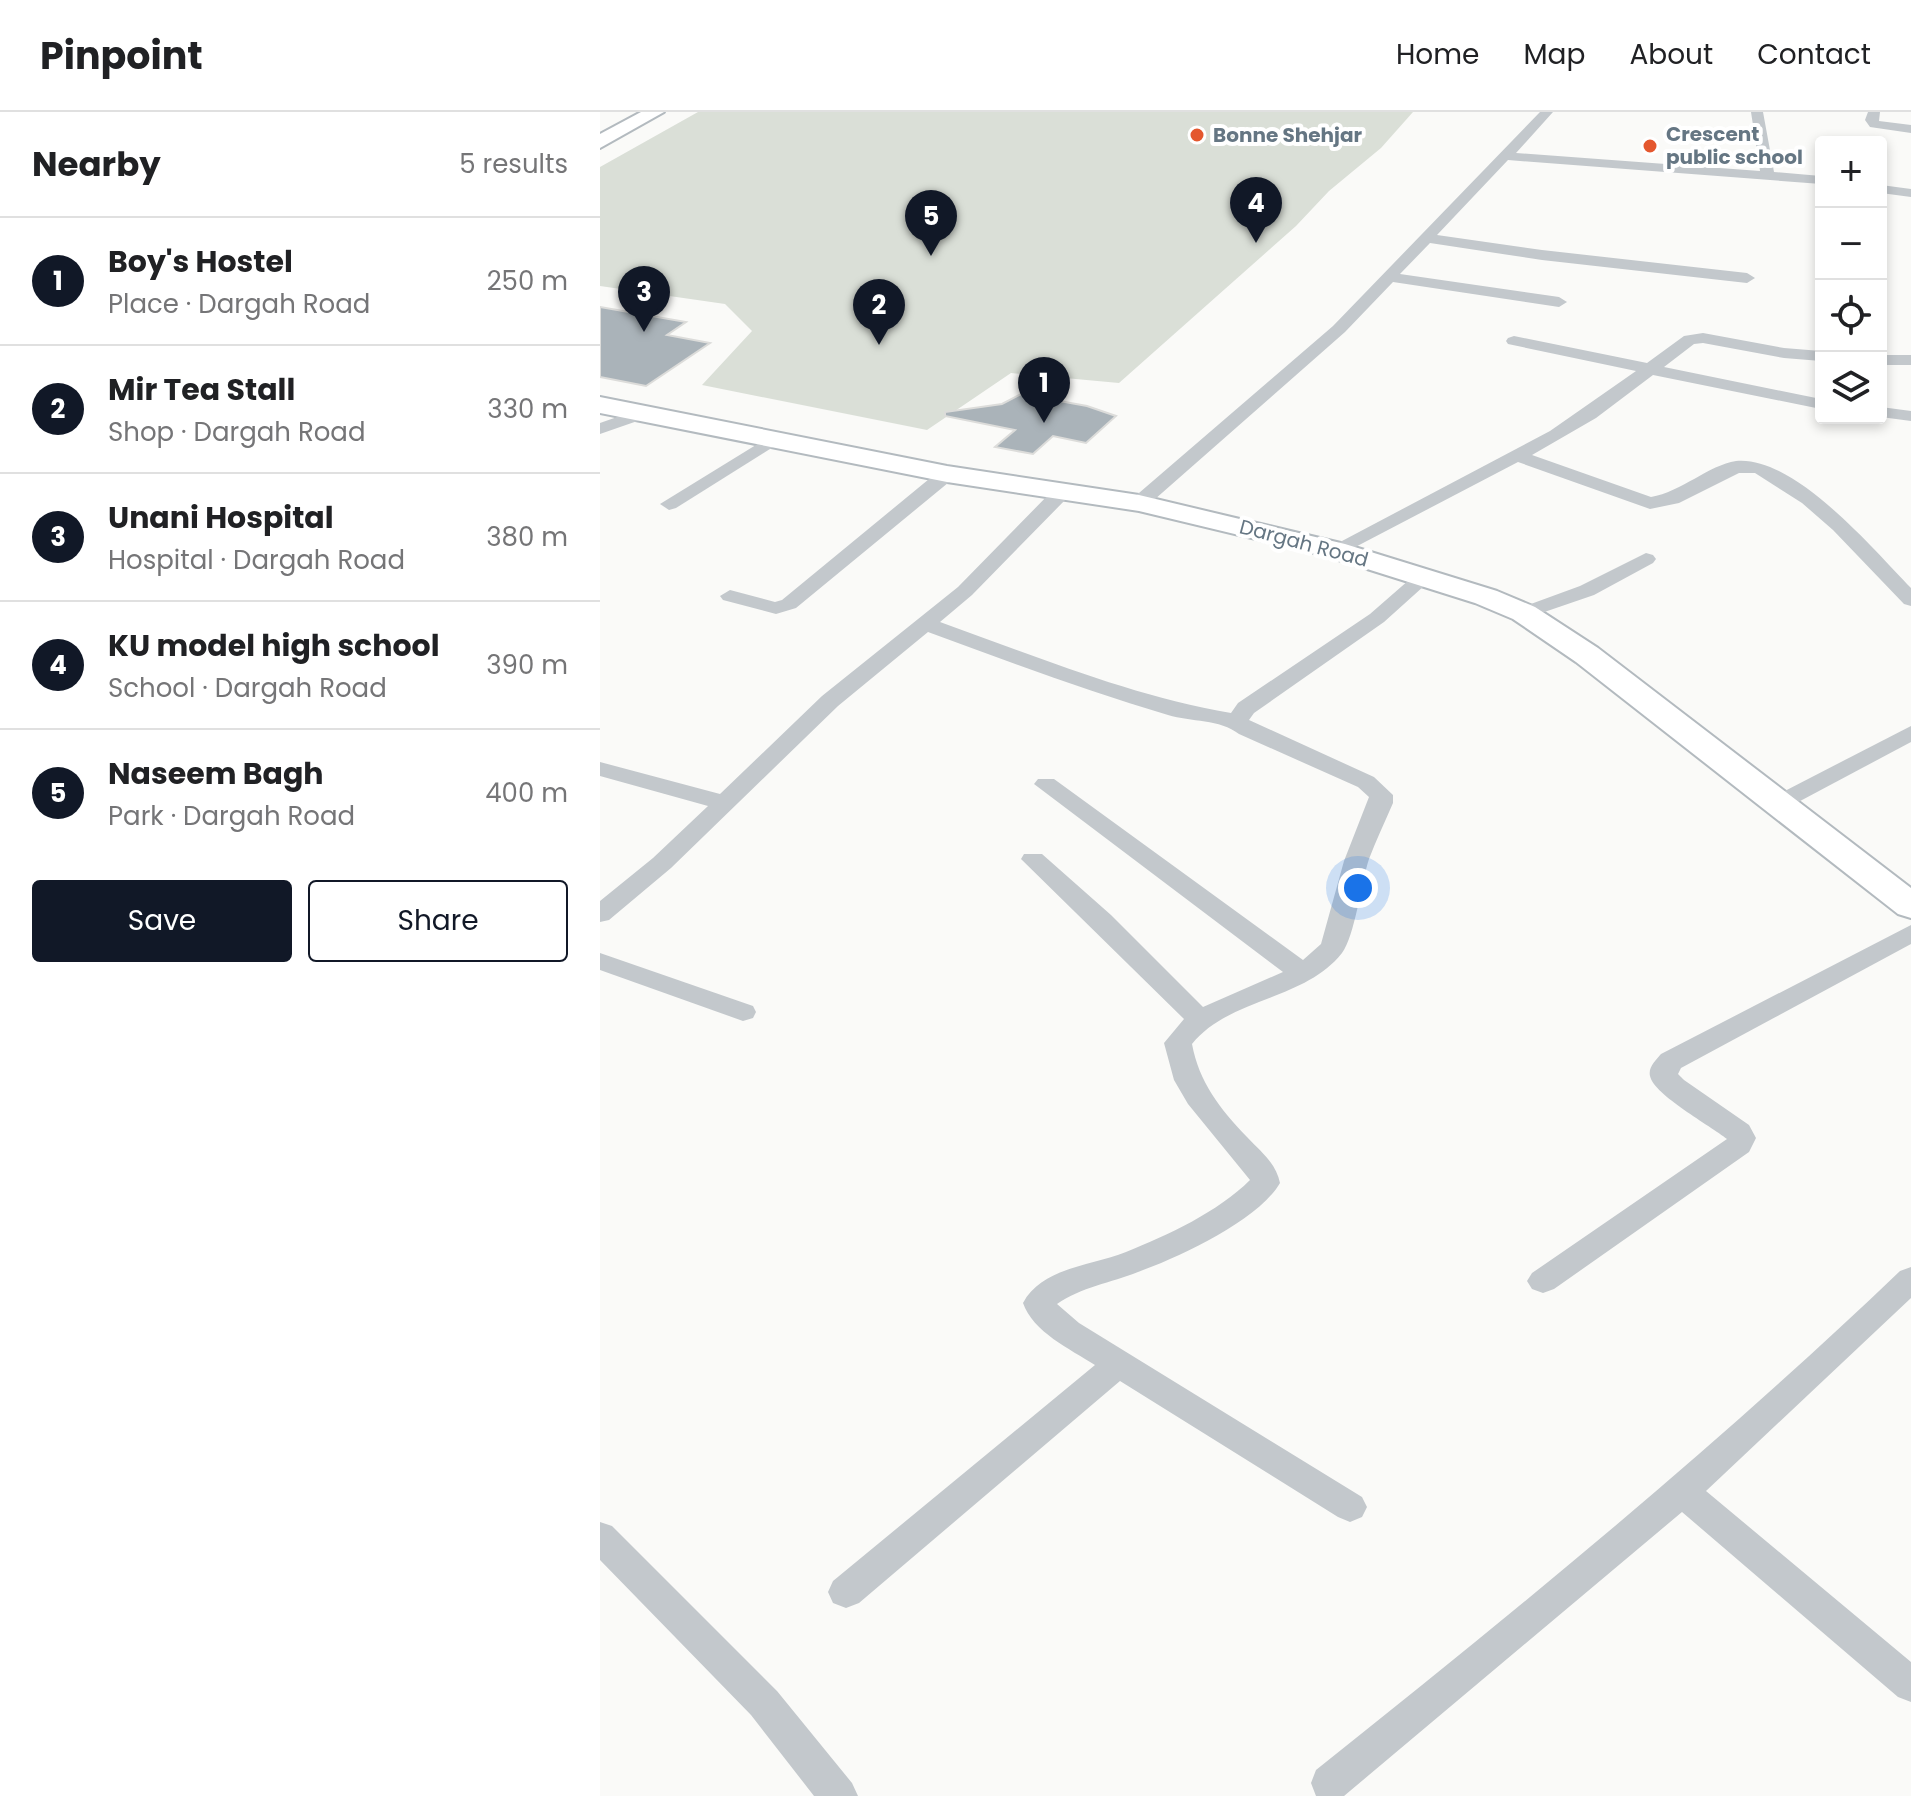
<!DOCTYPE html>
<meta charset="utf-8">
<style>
:root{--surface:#fff;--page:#f6f6f6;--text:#202124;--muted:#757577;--line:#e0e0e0;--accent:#111827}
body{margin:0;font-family:Poppins,sans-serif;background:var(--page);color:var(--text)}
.controls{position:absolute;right:24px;top:24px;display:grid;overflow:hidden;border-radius:8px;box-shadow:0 4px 12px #0003}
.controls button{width:72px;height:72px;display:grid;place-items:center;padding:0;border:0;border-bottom:2px solid var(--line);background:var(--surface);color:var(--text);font:40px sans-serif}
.you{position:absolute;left:758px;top:776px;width:28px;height:28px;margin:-20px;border:6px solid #fff;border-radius:50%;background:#1a73e8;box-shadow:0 0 0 12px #1a73e833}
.badge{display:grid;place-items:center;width:52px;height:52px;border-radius:50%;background:var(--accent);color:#fff;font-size:26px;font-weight:700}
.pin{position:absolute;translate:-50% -66px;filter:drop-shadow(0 2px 4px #0008)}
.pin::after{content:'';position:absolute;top:42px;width:28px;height:24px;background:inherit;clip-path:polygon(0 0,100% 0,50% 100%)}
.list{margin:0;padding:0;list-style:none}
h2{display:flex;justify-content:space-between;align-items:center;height:104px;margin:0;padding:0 32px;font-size:34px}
h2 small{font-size:26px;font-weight:400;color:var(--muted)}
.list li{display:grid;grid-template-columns:52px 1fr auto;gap:24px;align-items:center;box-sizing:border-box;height:128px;padding:0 32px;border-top:2px solid var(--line)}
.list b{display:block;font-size:30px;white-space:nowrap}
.list p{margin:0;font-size:26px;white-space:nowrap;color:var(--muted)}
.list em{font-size:26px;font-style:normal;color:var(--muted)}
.actions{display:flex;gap:16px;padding:24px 32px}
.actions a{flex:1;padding:18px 0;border:2px solid var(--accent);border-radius:8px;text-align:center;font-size:28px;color:var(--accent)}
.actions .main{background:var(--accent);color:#fff}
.icon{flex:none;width:44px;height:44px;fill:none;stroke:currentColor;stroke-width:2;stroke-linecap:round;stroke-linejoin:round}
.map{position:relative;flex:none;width:1311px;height:1684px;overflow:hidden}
header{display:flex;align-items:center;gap:48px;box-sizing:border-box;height:112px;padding:0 40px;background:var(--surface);border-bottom:2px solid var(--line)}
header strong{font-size:38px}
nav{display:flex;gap:44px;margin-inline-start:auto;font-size:28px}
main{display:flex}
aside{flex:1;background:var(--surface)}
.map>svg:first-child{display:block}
.green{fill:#dadfd7}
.building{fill:#aab3b9;stroke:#dcdcda;stroke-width:2}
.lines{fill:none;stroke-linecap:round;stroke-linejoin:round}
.secondary-casing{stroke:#b3babf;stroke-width:4}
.street{fill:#c3c8cc;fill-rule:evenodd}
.secondary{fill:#fff;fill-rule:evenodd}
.poi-dot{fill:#e4572e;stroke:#fff;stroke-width:3}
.labels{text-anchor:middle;stroke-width:8;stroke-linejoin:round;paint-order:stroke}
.far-poi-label{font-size:20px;font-weight:bold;fill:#657683;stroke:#fff;text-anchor:start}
.far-street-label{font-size:20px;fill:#657683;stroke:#fff}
</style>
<header>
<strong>Pinpoint</strong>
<nav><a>Home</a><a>Map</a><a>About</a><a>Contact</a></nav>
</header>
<main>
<aside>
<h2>Nearby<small>5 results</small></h2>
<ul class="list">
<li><span class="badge">1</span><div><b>Boy's Hostel</b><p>Place · Dargah Road</p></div><em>250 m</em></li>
<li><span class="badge">2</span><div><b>Mir Tea Stall</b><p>Shop · Dargah Road</p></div><em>330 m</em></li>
<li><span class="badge">3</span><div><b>Unani Hospital</b><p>Hospital · Dargah Road</p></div><em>380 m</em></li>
<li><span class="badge">4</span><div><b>KU model high school</b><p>School · Dargah Road</p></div><em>390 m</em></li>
<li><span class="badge">5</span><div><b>Naseem Bagh</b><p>Park · Dargah Road</p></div><em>400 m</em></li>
</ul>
<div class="actions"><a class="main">Save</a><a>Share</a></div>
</aside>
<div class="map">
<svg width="1311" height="1684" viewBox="0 0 1311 1684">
<rect width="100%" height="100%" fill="#fafaf8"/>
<!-- green -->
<polygon class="green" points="98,0 813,0 781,36 729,79 696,114 519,271 411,261 327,318 102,273 152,219 125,192 0,174 0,55"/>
<!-- building -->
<g class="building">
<polygon points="0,195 86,210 67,223 110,231 46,274 0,265"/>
<polygon points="421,282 487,294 516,304 486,331 453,324 433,342 395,335 415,318 345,304 345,300 402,292"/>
</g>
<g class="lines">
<!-- secondary casing -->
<g class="secondary-casing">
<g id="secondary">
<polygon points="41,0 64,0 0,36 0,22"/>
<polygon points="0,285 347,354 539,383 745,432 897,479 935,495 998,536 1311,776 1311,806 1298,802 976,550 913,507 875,491 726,444 539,399 347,370 0,301"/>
</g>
</g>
<!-- street -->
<g class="street">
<polygon points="940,0 953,0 916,41 1160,59 1151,0 1163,0 1174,60 1221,64 1221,72 908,48 837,123 942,138 1147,161 1155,166 1147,171 942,148 830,131 800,162 959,185 967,190 959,195 793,170 745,220 546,395 532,395 530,391 532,387 733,214"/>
<polygon points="1268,0 1280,0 1279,9 1311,13 1311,21 1270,15 1265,8"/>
<polygon points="1281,73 1311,77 1311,85 1281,81"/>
<path d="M1103,221L1184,236L1221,239V249L1184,246L1103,231L1094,232L1064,255L1221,287V297L1053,263L996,306L932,343L1051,385C1081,380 1109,353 1136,349C1194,343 1273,437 1311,476V494L1304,492L1233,418L1202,391L1155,361H1139L1079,391L1050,397L918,350L742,442H728L725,438L950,319L1036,259L908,232L906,229L908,226L914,224L1047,251L1084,224Z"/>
<rect x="1281" y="243" width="30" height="10"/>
<polygon points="1281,295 1311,299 1311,309 1281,305"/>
<polygon points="40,297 49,302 46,306 0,322 0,311"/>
<polygon points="172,323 181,328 178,332 76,396 69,398 60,392"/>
<polygon points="347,356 356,362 354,366 196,496 176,502 123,488 120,484 130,478 175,490 182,488 340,358"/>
<path d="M460,376L469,382L467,386L372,483L340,510C435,544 531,584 631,601L638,591L770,502L817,461H831L834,465L784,510L654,601L649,608L774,665L793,683V691C785,710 776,728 769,747C761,771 755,824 742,841C704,889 630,885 592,932C599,970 620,997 647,1025C661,1040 676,1051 680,1071C659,1108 578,1146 538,1160C511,1171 481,1175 457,1192L479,1211L762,1385L767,1395L762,1405L750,1410L738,1405L520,1269L259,1491L246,1496L233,1491L228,1480L233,1469L495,1253C470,1237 433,1220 423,1191C442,1155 492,1154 526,1140C568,1123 618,1100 650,1068L588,992L574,968L564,931L584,907L421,747L424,742H442L511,803L603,895L683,860L434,672L438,667H454L703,848L721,832L744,749L769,685L758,675L639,622C620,607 591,610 568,603C487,579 407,549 328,520L238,594L71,756L9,808L0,810V789L53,746L108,694L0,664V650L120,682L222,584L358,475L453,378Z"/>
<polygon points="1046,441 1053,443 1056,447 1053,451 994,483 924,507 914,501 917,497 980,474"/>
<polygon points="1311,614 1311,630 1187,696 1171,696 1167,691 1171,686"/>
<path d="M1311,813V832L1081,956L1078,962L1084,968L1149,1013L1156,1026L1149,1040L954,1177L943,1181L932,1177L927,1169L932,1161L1127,1027C1111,1014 1054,983 1050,964C1048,955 1056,948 1061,942Z"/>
<polygon points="0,841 153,894 156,900 153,906 143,909 0,858"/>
<path d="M1311,1155V1186L1106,1379L1311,1550V1590L1298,1585L1082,1400L744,1684H716L711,1671L716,1658C917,1498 1115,1336 1300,1159Z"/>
<polygon points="0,1410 12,1414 177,1579 252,1671 258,1684 214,1684 151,1603 0,1448"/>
</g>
<!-- secondary -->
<use href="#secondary" class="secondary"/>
</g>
<!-- markers -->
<g class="poi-dot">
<circle cx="597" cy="23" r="8"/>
<circle cx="1050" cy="34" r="8"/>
</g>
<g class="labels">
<!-- far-poi labels -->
<g class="far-poi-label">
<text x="1066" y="29">Crescent<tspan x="1066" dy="23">public school</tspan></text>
<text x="613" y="30">Bonne Shehjar</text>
</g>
<!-- far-street labels -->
<g class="far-street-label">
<text transform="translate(704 431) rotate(15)" y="7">Dargah Road</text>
</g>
</g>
</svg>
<div class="controls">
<button>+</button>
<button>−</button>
<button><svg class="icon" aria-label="locate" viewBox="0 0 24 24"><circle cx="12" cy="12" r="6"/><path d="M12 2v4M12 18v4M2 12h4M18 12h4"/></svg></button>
<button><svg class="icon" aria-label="layers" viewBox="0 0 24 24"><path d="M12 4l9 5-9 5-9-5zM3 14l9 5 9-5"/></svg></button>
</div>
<div class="you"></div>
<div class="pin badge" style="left:444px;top:311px">1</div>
<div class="pin badge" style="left:279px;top:233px">2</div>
<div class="pin badge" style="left:44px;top:220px">3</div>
<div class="pin badge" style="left:656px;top:131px">4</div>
<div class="pin badge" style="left:331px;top:144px">5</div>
</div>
</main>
